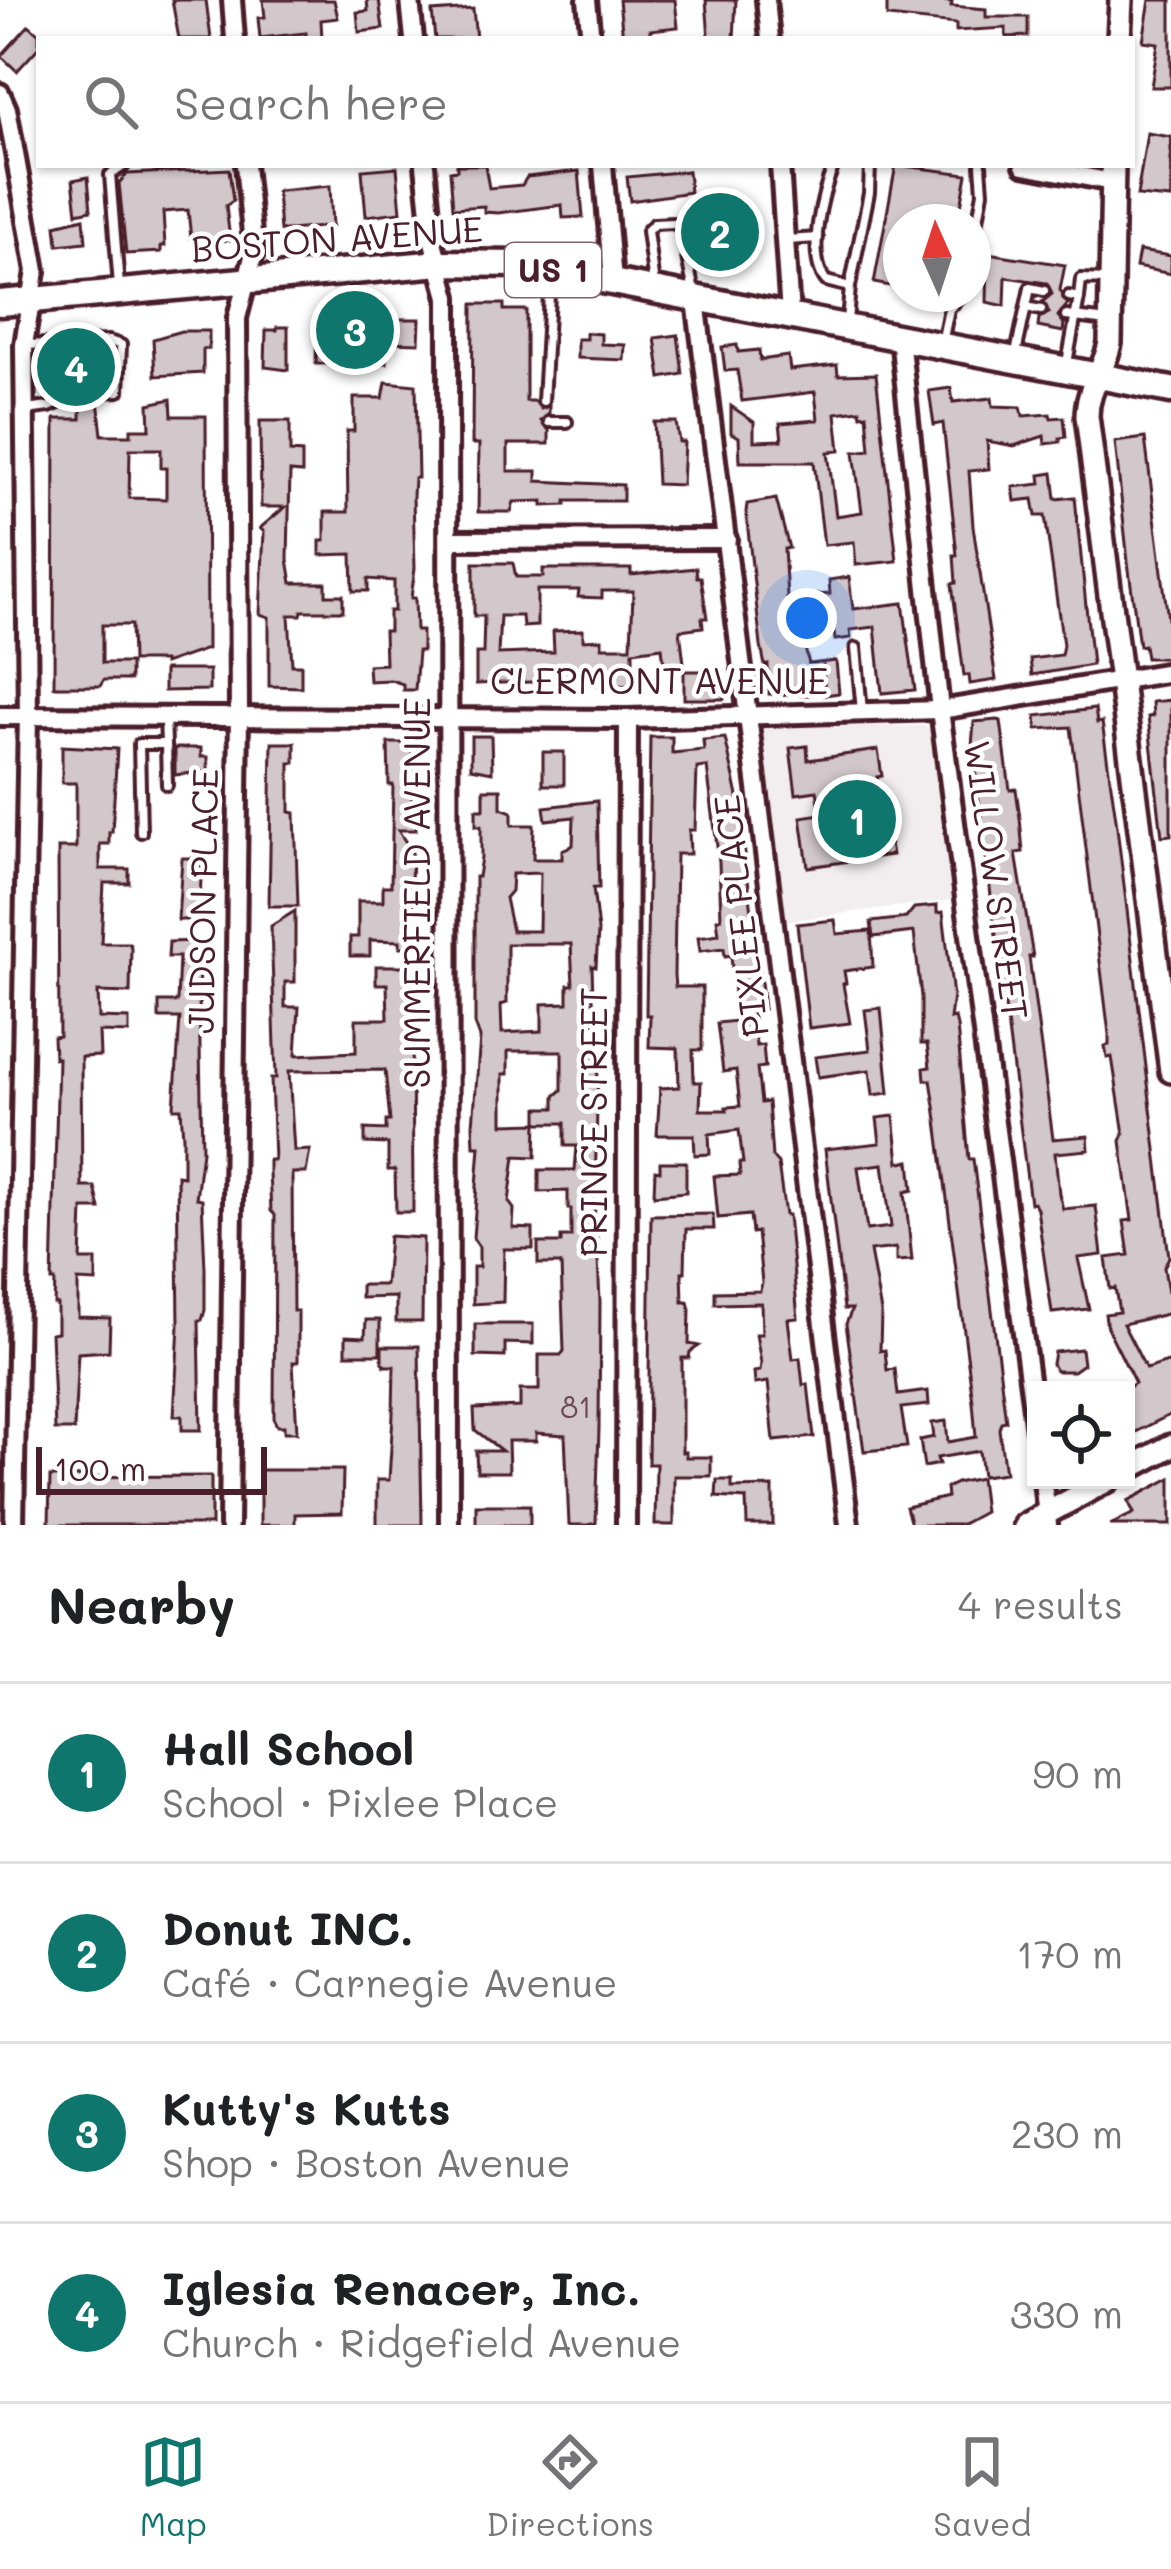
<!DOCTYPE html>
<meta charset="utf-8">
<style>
:root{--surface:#fff;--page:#f2f2f2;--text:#202124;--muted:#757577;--line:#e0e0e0;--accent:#0f766e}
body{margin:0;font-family:Mali,sans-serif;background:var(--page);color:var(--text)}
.controls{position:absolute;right:36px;bottom:36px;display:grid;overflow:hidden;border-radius:0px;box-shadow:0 3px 9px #0004}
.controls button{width:108px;height:108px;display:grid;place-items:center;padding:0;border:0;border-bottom:3px solid var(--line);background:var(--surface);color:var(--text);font:60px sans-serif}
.compass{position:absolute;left:883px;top:204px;width:108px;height:108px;border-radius:50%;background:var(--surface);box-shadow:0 3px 9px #0004;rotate:357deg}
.scale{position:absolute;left:36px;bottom:30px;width:231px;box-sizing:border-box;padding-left:12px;border:6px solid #4a1f2b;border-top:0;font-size:33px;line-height:42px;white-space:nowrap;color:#4a1f2b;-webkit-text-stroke:9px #fff;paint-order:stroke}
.you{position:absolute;left:807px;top:618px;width:42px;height:42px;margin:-30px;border:9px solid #fff;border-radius:50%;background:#1a73e8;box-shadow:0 0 0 18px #1a73e833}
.badge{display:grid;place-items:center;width:78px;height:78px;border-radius:50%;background:var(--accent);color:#fff;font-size:39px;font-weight:700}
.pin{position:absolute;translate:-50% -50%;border:6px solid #fff;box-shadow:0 3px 12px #0006}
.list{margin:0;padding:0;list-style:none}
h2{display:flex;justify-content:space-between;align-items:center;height:156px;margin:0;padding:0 48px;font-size:51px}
h2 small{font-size:39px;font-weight:400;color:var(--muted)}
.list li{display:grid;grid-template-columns:78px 1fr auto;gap:36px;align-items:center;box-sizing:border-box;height:180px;padding:0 48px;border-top:3px solid var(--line)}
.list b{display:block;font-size:45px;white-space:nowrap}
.list p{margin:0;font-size:39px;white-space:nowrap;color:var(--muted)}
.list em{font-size:39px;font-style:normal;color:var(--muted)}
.icon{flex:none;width:66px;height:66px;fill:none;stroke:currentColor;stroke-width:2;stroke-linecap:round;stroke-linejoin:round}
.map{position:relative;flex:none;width:1171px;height:1525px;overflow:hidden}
.search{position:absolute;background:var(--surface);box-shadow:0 3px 9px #0004;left:36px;right:36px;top:36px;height:132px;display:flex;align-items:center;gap:30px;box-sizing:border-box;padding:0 42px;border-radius:0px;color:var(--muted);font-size:45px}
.sheet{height:876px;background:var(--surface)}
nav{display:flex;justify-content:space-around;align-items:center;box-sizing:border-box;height:168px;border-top:3px solid var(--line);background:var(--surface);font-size:33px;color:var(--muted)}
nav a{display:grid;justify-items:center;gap:6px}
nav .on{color:var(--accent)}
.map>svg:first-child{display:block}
.built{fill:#f2eeef}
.building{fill:#d2c7cb;stroke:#4a1f2b;stroke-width:3;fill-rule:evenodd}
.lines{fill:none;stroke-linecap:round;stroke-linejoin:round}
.lane-casing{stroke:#4a1f2b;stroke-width:16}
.street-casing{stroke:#4a1f2b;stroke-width:26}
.secondary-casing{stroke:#4a1f2b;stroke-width:30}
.primary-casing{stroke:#4a1f2b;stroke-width:33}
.lane{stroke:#fff;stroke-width:8}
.street{stroke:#fff;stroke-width:16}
.secondary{stroke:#fff;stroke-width:21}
.primary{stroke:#fff;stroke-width:24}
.labels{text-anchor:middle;stroke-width:9;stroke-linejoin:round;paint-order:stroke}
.number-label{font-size:30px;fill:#6c4953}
.shield{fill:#fff;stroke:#80626b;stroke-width:3}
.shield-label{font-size:33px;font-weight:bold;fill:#4a1f2b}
.street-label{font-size:36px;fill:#4a1f2b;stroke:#fff}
</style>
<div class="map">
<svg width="1171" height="1525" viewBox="0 0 1171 1525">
<rect width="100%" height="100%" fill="#fff"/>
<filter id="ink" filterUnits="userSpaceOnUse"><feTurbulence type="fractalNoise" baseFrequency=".00833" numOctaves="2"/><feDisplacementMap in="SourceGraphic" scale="24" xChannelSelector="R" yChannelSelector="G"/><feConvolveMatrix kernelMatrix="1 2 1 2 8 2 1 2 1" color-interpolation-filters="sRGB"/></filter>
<g filter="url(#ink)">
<!-- built -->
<polygon class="built" points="922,726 929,728 933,739 953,900 783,921 760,730 768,727"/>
<!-- building -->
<g class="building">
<polygon points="172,0 206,0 211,39 179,39"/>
<polygon points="263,0 334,0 338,18 321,20 322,39 306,39 306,33 260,38 258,18 265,17"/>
<polygon points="367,0 379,0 383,29 359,32 357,12 368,11"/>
<polygon points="619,0 675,0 678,27 650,30 651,39 623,39"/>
<polygon points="706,0 736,0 734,39 709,39"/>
<polygon points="887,0 943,1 952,2 951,6 986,9 986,17 1028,17 1028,36 1006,37 1006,28 956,31 956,24 887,17"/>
<polygon points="1150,0 1171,0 1171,87 1151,87 1158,43 1143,41"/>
<polygon points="473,9 476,39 435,39 432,12"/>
<polygon points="29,25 39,34 39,47 17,71 1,56"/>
<polygon points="1147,133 1171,137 1171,199 1137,196"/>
<polygon points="457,165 485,165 489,188 522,185 527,177 579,171 583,217 563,218 562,205 498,213 484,212 484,206 453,208 450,171 457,170"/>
<polygon points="896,165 967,174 958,222 901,222 901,288 874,283"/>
<polygon points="397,167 401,212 366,216 362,170"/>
<polygon points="229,169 233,201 226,206 230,240 196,242 191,239 188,210 163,212 165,246 161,246 161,252 126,254 119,183 127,174"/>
<polygon points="688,171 690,192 630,201 627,177"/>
<polygon points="88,177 91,210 77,213 73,180"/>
<polygon points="330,186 332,226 280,231 277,191"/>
<polygon points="725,208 748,212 746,220 753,221 749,244 708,237 712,214 724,216"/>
<polygon points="84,218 86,242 58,245 56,225"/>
<polygon points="1139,251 1171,256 1171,274 1136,267"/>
<polygon points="988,253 1065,265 1060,290 1068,304 1058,316 1064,324 1063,332 1038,327 1039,318 1049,313 1042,302 1052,294 1047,283 1006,277 1005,306 987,302"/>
<polygon points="473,304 504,304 504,310 526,310 526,401 535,401 541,409 549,406 549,414 541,421 549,430 549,444 508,444 508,471 537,471 537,481 623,485 623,501 566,501 566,505 543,506 543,501 514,502 511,512 478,512 479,444 472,444"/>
<polygon points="393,319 420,319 419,343 387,342 387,363 316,364 317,325 393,324"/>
<polygon points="277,327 288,327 288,370 265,367 266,330 277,330"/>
<polygon points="181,331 209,331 209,349 203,349 203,373 155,376 153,339"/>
<polygon points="586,333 601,334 601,344 625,345 624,360 577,358 577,339 586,339"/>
<polygon points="678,335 683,374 661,378 655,338"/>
<path d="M737,345L738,352L759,350L760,360L788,356L790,370L837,365L838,375L876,374L897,561L856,565L854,542L824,545L814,462H740L739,437L731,433V406L754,422V441L782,440L780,423L818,420L815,392L742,401L737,370L725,371L722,347ZM860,410L861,415L867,414L870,450L854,452L862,512L836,516L828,452L840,451L836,413Z"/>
<polygon points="79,348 98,350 101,384 64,391 63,374 54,375 52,359 61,358 61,352"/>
<polygon points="386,382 416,385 418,478 414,478 413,497 415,568 411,598 415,598 416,631 422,631 422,651 418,651 415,690 403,690 403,684 391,680 369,681 368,665 385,664 384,631 389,631 389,611 394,611 394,581 368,579 368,591 353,591 352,554 320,555 320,541 325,541 325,512 348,512 347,431 354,431 354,398 383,398"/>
<polygon points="951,388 953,402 992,398 993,406 1021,407 1023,416 1050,414 1051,418 1064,417 1066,437 1060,438 1060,442 1045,444 1044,436 1014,446 987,441 989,469 969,471 973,526 996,680 970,684 969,675 964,676 952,584 956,583 954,555 957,555 943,423 934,425 929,391"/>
<path d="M171,399L172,416H206L207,649L164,664V661H132L131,625H102V663H130V680H104L100,686H54L55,419H81V403L98,400L102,435H131V429H150L149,404ZM130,449H161V468H166V499L129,498Z"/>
<polygon points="260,421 290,421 290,452 302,453 302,473 290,472 288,559 292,583 326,583 326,595 343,595 343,611 302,611 301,615 289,615 292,665 301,665 301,687 269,686 269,617 260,614 264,532 260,528 285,507 261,507"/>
<polygon points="654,422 676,422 679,442 684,442 682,485 657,484"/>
<polygon points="1145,438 1171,643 1171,658 1146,658 1144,645 1139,646 1128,562 1115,442"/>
<polygon points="1053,473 1056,499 1075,497 1092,665 1032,675 1030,659 1061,655 1063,645 1045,516 1036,516 1033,499 1015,501 1013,487 1041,484 1040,475"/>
<polygon points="776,499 789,548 784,549 788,613 816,610 814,595 830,594 829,580 849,577 853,609 903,603 915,690 882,693 875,627 850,630 851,638 835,640 834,632 802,636 809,664 836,661 839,693 825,695 823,667 808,695 769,694 768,665 765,666 761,646 746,512 747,504"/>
<path d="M474,563H513L516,577H543V569H631V575L696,568L697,577H701L707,618H702L703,627L680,630L684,663L664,665L662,647L633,651V686L590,684L589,680L476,684V653H483L484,616H474ZM537,590H579L578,597L602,598V591H633L631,647H602V639L583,640V630L553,631L554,652L498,654L500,616H522L523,627L537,626Z"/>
<polygon points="164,670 209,670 209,690 164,691"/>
<polygon points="684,671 723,671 724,699 684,699"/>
<polygon points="1171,700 1171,835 1162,836 1148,717 1153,716 1152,702"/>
<polygon points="1095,709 1097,723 1102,722 1116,819 1169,1257 1164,1267 1171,1313 1123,1324 1146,1369 1171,1361 1171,1414 1126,1437 1126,1389 1135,1383 1107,1327 1105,1314 1119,1312 1115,1288 1110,1289 1106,1258 1129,1255 1124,1221 1132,1220 1121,1141 1124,1134 1112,1057 1107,1058 1105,1046 1109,1045 1109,1034 1071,727 1037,729 1036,716"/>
<polygon points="998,720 1001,721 1010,790 1016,789 1020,818 1023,852 1016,853 1033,957 1029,957 1053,1139 1088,1136 1089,1150 1055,1153 1059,1194 1063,1209 1096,1206 1102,1255 1078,1258 1089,1309 1052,1313 1037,1209 1034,1202 1030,1203 972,746 974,722"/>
<polygon points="471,736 491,736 492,772 471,768"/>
<path d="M650,737H672V753L704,750L703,740L725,738L738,796L753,920L739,939L756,937L764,1009L752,1010L756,1046L763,1045L765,1067L757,1068L761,1103L768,1102L772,1157L778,1164L785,1215H788L798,1318L788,1319L793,1359L800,1358L803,1385L808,1384L814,1437L774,1441L768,1382L755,1384L754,1372L760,1371L761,1363L756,1334H762L761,1303L715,1304V1292L760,1291L762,1283L757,1232L752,1233L750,1215L718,1218L714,1176L740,1175L739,1163H743L739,1130L709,1134L710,1154L695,1155L694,1135H657L660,1088L679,1087L678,1048L649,1047L650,1015H646ZM707,767L719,862L721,918L717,919L719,934L698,937L700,951L724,948L725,956L731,955L736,1021L717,1023L723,1072L736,1070L740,1106L726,1107L727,1110H700L701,1082H694L693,1050H702V987H675L674,975L676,854H690L689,830H695L697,768Z"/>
<polygon points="272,743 295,743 295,763 290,763 290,812 295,813 298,906 269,906"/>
<polygon points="388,743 412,743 412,812 416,812 416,830 398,830 412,852 411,886 416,886 416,904 413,904 412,947 400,947 400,941 370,940 370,956 350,956 350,937 358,937 358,901 383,901 383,886 391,886 393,785 389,785"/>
<polygon points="62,746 117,749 112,832 109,832 109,844 100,844 100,869 129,869 129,883 104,883 101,943 129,943 131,947 130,993 98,992 99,1018 129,1019 129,1033 99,1032 100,1056 81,1057 82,1187 95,1187 100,1209 83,1209 81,1260 96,1260 96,1282 78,1281 78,1317 110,1318 109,1351 78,1353 74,1430 55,1430 51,1333 57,1332 57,1304 54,1304 55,1281 52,1281 58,1058 54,1058 53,1037 59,1036 58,848 76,848 76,783 62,783"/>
<polygon points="807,746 808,760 878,750 882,776 877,777 892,855 808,867 801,817 821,814 817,791 796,794 790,748"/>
<polygon points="175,748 201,748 201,757 208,757 208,771 175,775"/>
<rect x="543" y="752" width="21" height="33"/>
<path d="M484,789H501V808L512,812V825H534L533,859H562V850L573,845L574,817L546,820L544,807L597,801L599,888H593L598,931L596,967L592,966L594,1029H597L594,1056L598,1063L594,1237H597L600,1302L599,1428L596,1523L588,1525H569L565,1435L536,1433V1441H508L509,1472H477L476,1451H502L475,1430L474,1409L520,1407V1390H539V1355H561L564,1351L561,1264H538V1243H561V1237H571V1209H568V1191L539,1192V1170H575L577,1146H565V1123H538V1108H555V1096L562,1090V1051H508V1074H503V1124L537,1123L536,1157L515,1156L509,1202L514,1209L513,1228L533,1229V1249H504L503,1302L473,1304V1267H479V1247L473,1238L480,1146H474L473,1125L480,1038L475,1024V877H478L481,857V826H476V809H484ZM540,873L539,931H512L505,898L511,891L512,874ZM507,944H571L573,985H568V1003L542,1004V1031L502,1033L501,1005L507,1003Z"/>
<polygon points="182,858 202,858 199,920 178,920"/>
<polygon points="937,906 937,913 943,912 953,996 950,1019 955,1018 957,1026 969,1159 973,1159 1006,1421 1001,1422 999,1429 1005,1473 982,1476 979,1451 937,1458 939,1464 924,1467 920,1440 934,1437 932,1423 946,1421 948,1442 976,1437 973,1402 936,1113 931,1080 925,1080 924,1068 930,1067 927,1044 921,1044 921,997 914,932 873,937 871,922 906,918 914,908"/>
<polygon points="295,911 295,982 285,982 285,1007 299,1007 296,1055 356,1052 356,1019 388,1019 387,984 376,984 376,966 411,966 410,997 417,1007 412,1007 413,1212 396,1212 395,1170 388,1170 388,1144 365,1143 365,1129 386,1130 386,1121 390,1121 385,1070 289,1071 294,1151 310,1150 306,1173 292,1173 293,1311 298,1311 298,1362 293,1362 297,1432 284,1432 284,1426 277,1426 274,1420 275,1215 271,1211 269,1173 269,1160 274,1160 271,1078 276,1078 271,926"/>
<polygon points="835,920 837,934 871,931 873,967 844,971 846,983 843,984 850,1023 809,1028 797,924"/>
<polygon points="198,941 202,1151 196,1198 202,1199 205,1269 205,1310 202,1320 199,1320 201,1430 182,1430 182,1416 174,1416 179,1325 177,1175 183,1176 183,1138 181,1108 174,1108 180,1018 159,1018 159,1002 177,1002 179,957 168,957 169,942"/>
<polygon points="881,1008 889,1093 873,1095 870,1070 818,1077 815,1057 870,1050 865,1010"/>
<path d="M894,1116L899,1162L910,1161L913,1190L905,1192L912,1260L896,1261V1248L870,1251L881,1312L880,1351L885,1350L887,1370L895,1369L898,1395L928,1391L929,1405L901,1408L907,1447L864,1451L846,1324L852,1309H844L825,1149L880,1143L877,1118ZM883,1164L891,1227L867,1230L858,1167Z"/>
<polygon points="660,1162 686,1162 686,1192 654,1195 655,1170 660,1171"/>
<polygon points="713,1214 714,1229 686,1229 685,1272 682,1272 683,1302 688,1302 690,1310 689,1344 699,1346 690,1352 689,1358 682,1358 682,1452 686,1452 686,1457 711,1457 711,1476 674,1476 674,1525 655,1525 656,1464 648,1464 651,1215"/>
<polygon points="389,1236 423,1238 422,1322 396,1322 396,1297 361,1298 361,1285 385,1285"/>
<polygon points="366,1320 380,1320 380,1354 346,1354 346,1336 365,1337"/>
<polygon points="475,1324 533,1324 533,1344 505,1343 505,1357 475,1356"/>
<polygon points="382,1346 419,1346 422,1525 377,1525 377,1480 389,1480 393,1415 394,1366 385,1366 382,1361"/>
<polygon points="1081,1349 1083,1364 1073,1371 1056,1371 1052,1364 1054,1352"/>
<polygon points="260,1470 343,1470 342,1513 295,1514 295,1525 260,1525"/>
<polygon points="211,1476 211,1525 49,1525 50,1477"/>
<polygon points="980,1478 984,1512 960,1525 911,1525 906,1507 947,1497 946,1488 956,1483"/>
<polygon points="1171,1478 1171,1525 1110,1525 1134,1513 1128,1501"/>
<polygon points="717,1480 732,1480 732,1488 773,1487 773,1525 747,1525 746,1499 716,1497"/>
<rect x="476" y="1505" width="54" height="20"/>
</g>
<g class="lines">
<!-- lane casing -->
<g class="lane-casing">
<g id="lane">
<path d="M834,165C822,193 806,256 826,281L850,287L869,193L870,165"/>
<polyline points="787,240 818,238"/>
<polyline points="973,248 983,192 981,165"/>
<polyline points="654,285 647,231 654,224 673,223 681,227 694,292"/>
<polyline points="119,286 110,175 125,165"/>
<polyline points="1079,298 1081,279 1108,280"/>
<polyline points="1026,307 1041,310"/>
<polyline points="1066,316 1108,321"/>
<polyline points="847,321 850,287"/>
<polyline points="943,338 949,309 963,294"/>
<polyline points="26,345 73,343"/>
<polyline points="1015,358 1030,288 1044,291"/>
<polyline points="1067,363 1079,298 1069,296"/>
<polyline points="543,401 550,277"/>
<polyline points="26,410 49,407 83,393 119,391 121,345 109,341 84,342"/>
<polyline points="549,422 567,422"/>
<polyline points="856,648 862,711"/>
<polyline points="166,744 167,785"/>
<polyline points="141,832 139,744 166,744 165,716"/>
</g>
</g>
<!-- street casing -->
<g class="street-casing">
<g id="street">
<polyline points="232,0 235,39"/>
<polyline points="410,0 414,39"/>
<polyline points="587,0 591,39"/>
<polyline points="766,0 770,39"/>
<polyline points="0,93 7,109 36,271 24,345 28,716 14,1525"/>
<polyline points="425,165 433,242 448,297 449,1525"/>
<polyline points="603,165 613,281"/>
<polyline points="780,165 790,315"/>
<polyline points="1024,165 1112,182"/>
<polyline points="696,300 849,1525"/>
<polyline points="900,337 940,710 1036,1431"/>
<polyline points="450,540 727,539"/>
<polyline points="0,716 628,719 940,710 1171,672"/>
<polyline points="1043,1480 1048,1525"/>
<polyline points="229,1525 239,714 237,318 254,253 245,165"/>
<polyline points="626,1525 628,719"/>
</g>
</g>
<!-- secondary casing -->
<g class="secondary-casing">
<g id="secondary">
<polyline points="1119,39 1121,0"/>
<path d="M1113,165L1110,343C1105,369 1087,388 1087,416L1171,1071"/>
<polyline points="1126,1470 1171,1446"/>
<polyline points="1025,1525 1108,1480"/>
</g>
</g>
<!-- primary casing -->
<g class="primary-casing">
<polyline id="primary" points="0,303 440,263 519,264 1171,390"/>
</g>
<!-- lane -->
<use href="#lane" class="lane"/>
<!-- street -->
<use href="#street" class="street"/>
<!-- secondary -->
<use href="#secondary" class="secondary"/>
<!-- primary -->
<use href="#primary" class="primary"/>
</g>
</g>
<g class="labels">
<!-- number labels -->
<g class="number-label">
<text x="576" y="1418">81</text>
</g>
<!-- shield labels -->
<rect class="shield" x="505" y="243" width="96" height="54" rx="9"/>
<g class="shield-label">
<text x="553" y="282">US 1</text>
</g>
<!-- street labels -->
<g class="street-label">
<text transform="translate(337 239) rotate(-4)" y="13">BOSTON AVENUE</text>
<text x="659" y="694">CLERMONT AVENUE</text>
<text transform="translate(996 880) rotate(82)" y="13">WILLOW STREET</text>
<text transform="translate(417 893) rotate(-90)" y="13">SUMMERFIELD AVENUE</text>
<text transform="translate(203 901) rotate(-89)" y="13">JUDSON PLACE</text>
<text transform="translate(741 916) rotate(-97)" y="13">PIXLEE PLACE</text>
<text transform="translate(594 1122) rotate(-90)" y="13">PRINCE STREET</text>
</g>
</g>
</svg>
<div class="controls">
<button><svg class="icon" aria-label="locate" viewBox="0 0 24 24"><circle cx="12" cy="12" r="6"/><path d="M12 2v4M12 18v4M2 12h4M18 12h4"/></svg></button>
</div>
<svg class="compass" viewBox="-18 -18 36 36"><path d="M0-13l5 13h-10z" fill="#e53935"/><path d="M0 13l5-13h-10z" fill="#757577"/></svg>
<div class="scale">100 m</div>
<div class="you"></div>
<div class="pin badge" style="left:857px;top:819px">1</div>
<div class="pin badge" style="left:720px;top:232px">2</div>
<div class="pin badge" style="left:355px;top:330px">3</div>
<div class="pin badge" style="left:76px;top:367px">4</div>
<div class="search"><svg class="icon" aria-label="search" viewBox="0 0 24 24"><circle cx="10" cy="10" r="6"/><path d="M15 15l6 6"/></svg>Search here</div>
</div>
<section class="sheet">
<h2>Nearby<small>4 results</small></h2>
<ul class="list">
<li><span class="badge">1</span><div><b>Hall School</b><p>School · Pixlee Place</p></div><em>90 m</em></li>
<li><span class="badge">2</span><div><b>Donut INC.</b><p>Café · Carnegie Avenue</p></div><em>170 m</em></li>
<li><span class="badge">3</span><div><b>Kutty's Kutts</b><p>Shop · Boston Avenue</p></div><em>230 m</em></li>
<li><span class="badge">4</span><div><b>Iglesia Renacer, Inc.</b><p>Church · Ridgefield Avenue</p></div><em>330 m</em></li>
</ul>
</section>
<nav>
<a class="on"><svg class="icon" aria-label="map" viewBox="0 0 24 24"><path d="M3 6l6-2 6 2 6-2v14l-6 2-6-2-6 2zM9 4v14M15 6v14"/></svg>Map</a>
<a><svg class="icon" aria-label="directions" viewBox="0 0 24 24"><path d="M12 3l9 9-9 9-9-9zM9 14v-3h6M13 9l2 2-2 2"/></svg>Directions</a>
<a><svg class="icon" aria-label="saved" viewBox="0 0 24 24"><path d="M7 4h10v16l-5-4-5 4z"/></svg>Saved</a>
</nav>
